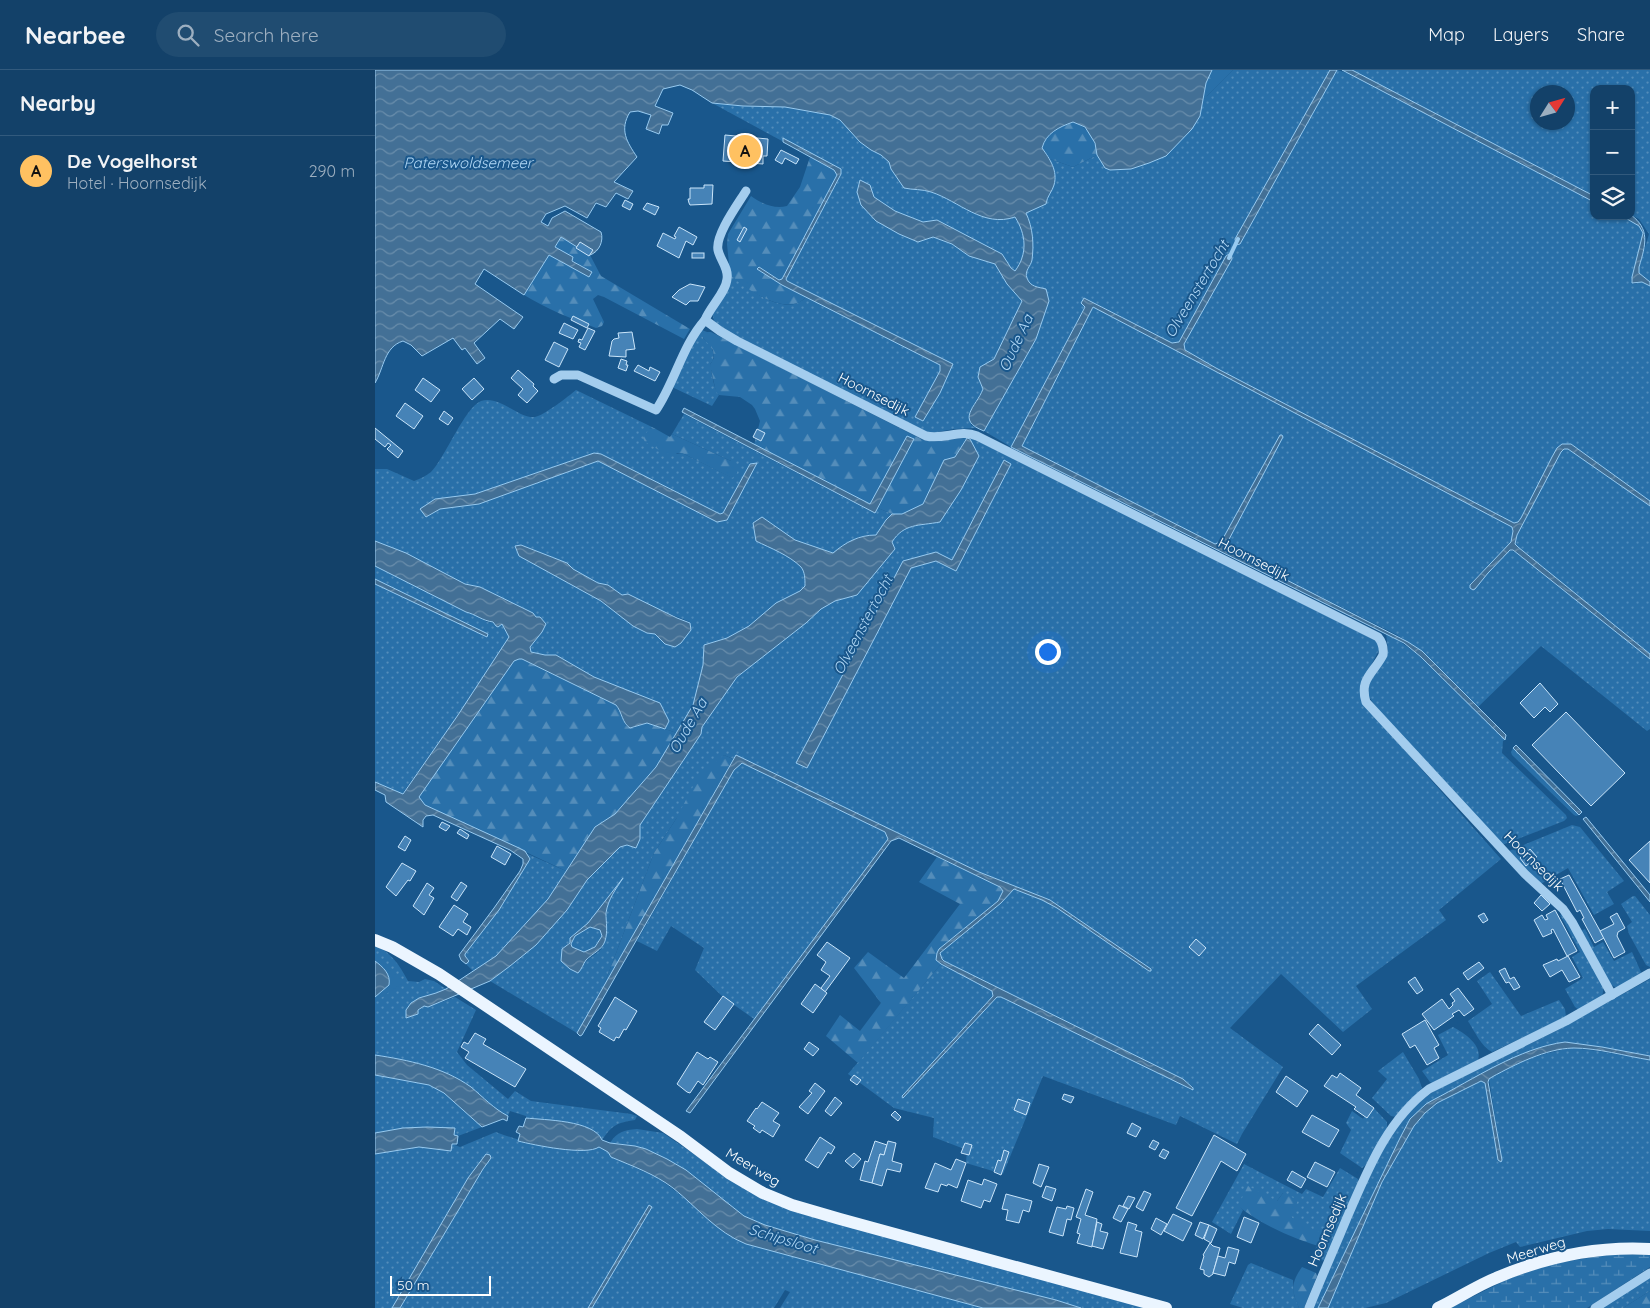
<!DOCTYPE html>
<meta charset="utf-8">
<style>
:root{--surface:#134169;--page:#204c71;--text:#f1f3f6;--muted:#9dafc0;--line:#325a7d;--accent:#ffc161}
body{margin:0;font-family:Quicksand,sans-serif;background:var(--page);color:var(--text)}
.controls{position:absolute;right:15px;top:15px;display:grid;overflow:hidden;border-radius:10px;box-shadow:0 1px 4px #0004}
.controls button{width:45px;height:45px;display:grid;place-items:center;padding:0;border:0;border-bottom:1px solid var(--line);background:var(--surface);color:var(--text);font:25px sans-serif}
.compass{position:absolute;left:1155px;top:15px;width:45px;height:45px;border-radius:50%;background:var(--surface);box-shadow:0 1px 4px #0004;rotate:53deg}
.scale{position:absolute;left:15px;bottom:12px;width:101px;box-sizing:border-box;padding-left:5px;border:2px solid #fff;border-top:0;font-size:14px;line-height:18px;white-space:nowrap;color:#fff;-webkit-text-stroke:4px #19578c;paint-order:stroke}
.you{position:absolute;left:672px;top:581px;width:18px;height:18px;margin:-12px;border:4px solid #fff;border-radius:50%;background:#1a73e8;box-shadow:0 0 0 8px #1a73e833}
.badge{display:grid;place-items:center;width:32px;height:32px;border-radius:50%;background:var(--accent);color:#111;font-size:16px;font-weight:700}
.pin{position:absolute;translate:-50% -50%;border:2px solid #fff;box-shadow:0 1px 5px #0006}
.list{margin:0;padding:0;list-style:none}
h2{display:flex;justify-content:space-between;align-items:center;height:65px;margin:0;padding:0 20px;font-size:21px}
h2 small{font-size:16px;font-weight:400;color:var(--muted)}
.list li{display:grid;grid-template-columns:32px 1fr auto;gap:15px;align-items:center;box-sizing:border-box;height:70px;padding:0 20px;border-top:1px solid var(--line)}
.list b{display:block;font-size:19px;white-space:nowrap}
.list p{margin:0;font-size:16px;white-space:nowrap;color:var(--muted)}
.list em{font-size:16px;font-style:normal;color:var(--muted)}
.icon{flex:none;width:28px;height:28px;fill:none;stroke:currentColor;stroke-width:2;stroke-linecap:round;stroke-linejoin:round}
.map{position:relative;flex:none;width:1275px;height:1238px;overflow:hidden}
header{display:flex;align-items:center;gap:30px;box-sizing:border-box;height:70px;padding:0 25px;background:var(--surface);border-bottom:1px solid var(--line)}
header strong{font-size:24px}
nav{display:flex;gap:28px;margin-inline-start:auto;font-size:18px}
.search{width:350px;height:45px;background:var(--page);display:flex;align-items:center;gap:12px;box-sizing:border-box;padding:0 18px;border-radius:28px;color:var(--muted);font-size:19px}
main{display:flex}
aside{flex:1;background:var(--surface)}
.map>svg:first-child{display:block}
.grass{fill:url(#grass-dots);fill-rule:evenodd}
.forest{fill:url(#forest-firs)}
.wetland{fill:url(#wetland-marsh)}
.park{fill:#2970a9}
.water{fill:url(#water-waves);stroke:#97caf0;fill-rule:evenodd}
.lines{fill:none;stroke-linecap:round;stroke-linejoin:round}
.stream{stroke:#97caf0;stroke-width:4}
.building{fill:#4683b7;stroke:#cae5fa}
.minor{stroke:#a4cdee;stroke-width:9}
.major{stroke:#ebf5ff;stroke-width:12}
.labels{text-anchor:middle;stroke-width:4;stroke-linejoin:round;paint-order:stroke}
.street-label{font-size:14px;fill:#fff;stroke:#19578c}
.water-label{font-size:15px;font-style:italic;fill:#b0d7f5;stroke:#19578c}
</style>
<header>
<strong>Nearbee</strong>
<div class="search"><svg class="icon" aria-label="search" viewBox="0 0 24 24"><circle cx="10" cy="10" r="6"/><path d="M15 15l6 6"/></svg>Search here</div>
<nav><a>Map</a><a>Layers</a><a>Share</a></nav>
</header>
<main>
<aside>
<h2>Nearby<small></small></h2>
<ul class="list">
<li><span class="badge">A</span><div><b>De Vogelhorst</b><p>Hotel · Hoornsedijk</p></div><em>290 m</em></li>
</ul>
</aside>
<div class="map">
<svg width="1275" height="1238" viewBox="0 0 1275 1238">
<defs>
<pattern id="grass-dots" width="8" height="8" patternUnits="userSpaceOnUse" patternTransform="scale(1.25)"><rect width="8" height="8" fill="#2970a9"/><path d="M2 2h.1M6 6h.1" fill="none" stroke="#548dba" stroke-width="1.8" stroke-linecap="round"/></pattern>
<pattern id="forest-firs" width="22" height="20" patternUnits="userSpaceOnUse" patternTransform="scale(1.25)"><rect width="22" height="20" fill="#2970a9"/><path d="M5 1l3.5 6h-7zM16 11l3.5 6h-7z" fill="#548dba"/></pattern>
<pattern id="wetland-marsh" width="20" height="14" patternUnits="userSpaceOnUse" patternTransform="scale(1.25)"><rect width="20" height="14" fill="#2970a9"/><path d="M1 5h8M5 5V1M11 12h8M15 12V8" fill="none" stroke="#548dba"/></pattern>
<pattern id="water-waves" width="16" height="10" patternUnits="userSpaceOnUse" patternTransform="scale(1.25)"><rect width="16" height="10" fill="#437096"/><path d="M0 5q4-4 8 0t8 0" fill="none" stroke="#698dab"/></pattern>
</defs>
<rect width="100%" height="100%" fill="#19578c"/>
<!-- grass -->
<g class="grass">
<path d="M858,0H955L860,169V173L865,174L962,0L972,3L1219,132V146C1235,146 1261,143 1268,163L1256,211L1259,214L1267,212L1275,216V431L1196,374H1187L1146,448L1143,452L1139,453L841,298L809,280V274L854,184L851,186L804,272L797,273L710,228L707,234L710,236L636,377L609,361L661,269L673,231L671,219C663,217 655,217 652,208C649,200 656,189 657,181C659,169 656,155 651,143L670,134C672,127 675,124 678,118C681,110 679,97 675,89L698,97L722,85L730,98L735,100L756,99L825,46L828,30Z"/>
<path d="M977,0H1275V212L1264,203V197L1274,164L1264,149L1256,145V19H1219V126ZM1162,22H1192V52H1162Z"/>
<path d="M337,33L368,36L410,37L455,45L465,50L496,80L506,85L514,92L516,99L529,118C538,120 547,119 556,122C584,131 609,158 640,147C651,164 653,184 641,201L636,198L627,184L562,150L548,152L520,141L499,127L495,119L486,135L501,151L524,164L543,172L557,167L577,174L594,186L620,194L632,214L647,231L619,289L605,313L608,319L595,341L596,355L601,358L579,359L556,363L548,362L362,268C351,261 336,256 338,242L355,204C371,218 411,249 431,227L565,295V301L548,351L565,323L578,294L412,212L411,209L466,105V99L409,69L407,71Z"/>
<polygon points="718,237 1137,457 1138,461 1136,472 1095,514 1095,518 1100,519 1113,503 1135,480 1140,482 1275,589 1275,659 1272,661 1166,576 1103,637 1047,581 1022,565 851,479 851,475 905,366 846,472 840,474 647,376"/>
<path d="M327,260L332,262H329L328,268C334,273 341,281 338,290C336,295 335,291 336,297C336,303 340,321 344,325L337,336L299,318L297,315L322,265Z"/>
<path d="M201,320L279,358L274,359L302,384L307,383L356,407V391L297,364L309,344L499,443L503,438L517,444L511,450L501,465C484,464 471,472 458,483L420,470L387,447L378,453L381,471C395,478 414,485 426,497C430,502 430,509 431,515L425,521L401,533L374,556L352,568L329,575L328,595L318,635L302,663L290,659L294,651L181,585H170L156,582L155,577L167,562L161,547L158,543L105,517L90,514L30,483L0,471V399H12L39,411C45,409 51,406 56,402C70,388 90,337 106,331C125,325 144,349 160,347C168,346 194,326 201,320ZM219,383L226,384L345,444L348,443L352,450L342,452L223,391L104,434L65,439L52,447L46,439L60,429L100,424ZM146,475L192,493L198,499L223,513L233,515L247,525L315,552V561L306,573L290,574L280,564L272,563L258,556L226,531L144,486L140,477Z"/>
<path d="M596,368L661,399L1007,574L986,615V623L1018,667L1126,789L1064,840L1071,850L981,916L997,939L968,962L906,904L855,958L908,997L867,1064L862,1074L805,1046L801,1055L668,1006L628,1104L591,1093L592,1080L558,1067L559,1048L519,1038L473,1004L566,894L617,921L619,924L528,1028L622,927H626L803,1012L816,1020L818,1017L808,1009L569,891L567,889L565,883L626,833L639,819L667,830L682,838L774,901H776V899L675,830L604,802L361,685L358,689L349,685L301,749L279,783L227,920L202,963L115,911L135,896L192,840L212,810L245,776L252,775L265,769V755L326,664L327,657L362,607L431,553L446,539L460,531L482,525L520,479L517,472C529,453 544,456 565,452L600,378L595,372ZM629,390L636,394L581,501L561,491L536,497L432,698L422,693L528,491L577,490ZM244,813C242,819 235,826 233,833C229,847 236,865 226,879C220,886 211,888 207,898L187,879L195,872V868L213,853Z"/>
<polygon points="1189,379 1193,379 1275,436 1275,584 1143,477 1140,474 1142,465 1186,382"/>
<polygon points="0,496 91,542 100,544 112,552 127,554 134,567 83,645 27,724 0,712 0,514 112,567 113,564 0,509"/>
<path d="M1011,563C1054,587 1094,634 1130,670L1128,671L1127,683L1191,745L1192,748L1189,751L1127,775L1001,637L992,624L995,612L1010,589L1013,580Z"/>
<polygon points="1138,678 1204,745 1201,746 1199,745 1137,685 1136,682"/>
<polygon points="367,693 510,762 513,769 379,949 348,927 320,900 329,878 296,856 282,881 262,871 359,700"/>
<polygon points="1197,755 1205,757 1249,811 1232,822 1239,834 1219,845 1193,798 1164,815 1134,781"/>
<polygon points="153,784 191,801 173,829 121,886 98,901 91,894 94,890 90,886 90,884 155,789"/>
<polygon points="1258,826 1260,826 1275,845 1275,897 1271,895 1254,864 1252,856 1257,852 1246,834"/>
<polygon points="1188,844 1229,916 1227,927 1204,940 1200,937 1190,919 1208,908 1197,887 1205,882 1185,845"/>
<polygon points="215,857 225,860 227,866 220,877 209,882 197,877 196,874 200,866"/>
<polygon points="1210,859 1219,877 1228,872 1239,891 1257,882 1266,902 1264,906 1242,918 1236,915 1206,861"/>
<path d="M0,875C16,882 25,896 33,911L44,912L50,909L59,911L71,919L61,923L44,928L43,941L49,936L53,937L80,927L101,940L82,982L92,995L133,1029L140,1021L156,1031L256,1044L262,1046L260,1050C242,1053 238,1054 227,1070C219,1051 169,1050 151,1048V1046L135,1041L133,1046C119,1039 108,1027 96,1017C68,997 33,990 0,985Z"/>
<path d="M1115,902L1146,946L1184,930L1190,939L1191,947L1117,982C1106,976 1100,962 1093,951L1117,934L1102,911Z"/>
<path d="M1275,909V986L1198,973L1177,975L1153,982L1138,989L1051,1034L1035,1049L1025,1068L943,1238H937C949,1210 961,1181 973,1153C994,1106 1015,1049 1061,1020L1181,961Z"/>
<path d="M1078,957C1089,963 1108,975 1103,990L1057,1013L1055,1012L1047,1001L1073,985L1063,965Z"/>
<path d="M1197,978L1223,981L1275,990V1161L1233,1159L1212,1161L1145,1177L1141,1172L1114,1183L1011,1233L990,1238H953L1007,1112L1039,1056L1050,1043L1062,1033L1106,1011L1110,1013L1125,1092L1127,1090L1114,1009C1138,992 1168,983 1197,978Z"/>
<polygon points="1028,982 1044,1009 1047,1018 1022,1047 1016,1046 997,1028 1012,1009 1003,1001"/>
<polygon points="0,1005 54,1015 69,1023 107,1057 83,1066 79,1065 79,1058 28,1058 0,1063"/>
<polygon points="997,1036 1012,1052 1012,1059 991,1095 987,1098 965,1083 976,1060 971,1053 977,1041 988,1049"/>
<path d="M262,1059L288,1063L364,1115L776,1238H706L681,1230L440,1170L390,1155L369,1146L311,1100L292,1089L271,1079L249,1074L235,1073C242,1062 249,1060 262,1059Z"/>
<path d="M121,1062C144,1071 202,1088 223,1077L233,1082L236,1087L283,1108L371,1174L608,1238H405L415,1222L410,1220L399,1238H217L276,1137L274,1135L213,1238H25L108,1099L116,1088L105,1092L93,1108L17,1238H0V1084L44,1077L76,1081L77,1074L85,1077Z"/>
<polygon points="869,1094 927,1124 931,1119 948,1127 965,1098 983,1109 984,1112 950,1190 944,1191 936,1187 942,1176 950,1178 916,1147 908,1123 902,1131 864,1136 868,1140 856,1164 837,1152"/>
<polygon points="876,1193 918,1210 919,1225 924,1238 868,1238 855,1234 873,1195"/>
<polygon points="1275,1208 1275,1221 1248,1238 1226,1238"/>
</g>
<!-- forest -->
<g class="forest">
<polygon points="837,0 858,0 828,30 831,13"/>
<path d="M698,52C715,59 719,67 722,85L698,97L675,89L667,78C672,63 684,57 698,52Z"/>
<path d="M435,87L459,100L462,105L407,209L405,210L384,197L382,199L431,227C413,248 369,219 355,204L352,174L353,164L376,126C387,134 399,139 412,136L425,117Z"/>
<path d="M186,167L215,185L226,206L315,259L309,269L229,227L223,225L218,229L229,252L227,256L221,258C197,249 172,239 149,225L174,185L214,207L217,202L197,190L198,187L180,178Z"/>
<path d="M329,262H336L548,370C565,374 579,367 596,368L595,369L590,370L580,387L569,390L548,434L527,444H517L503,438L538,369L532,366L495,434L379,375L385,351L380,339L377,335L365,327L344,325L341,322L335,295L339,288L338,280L326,265Z"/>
<polygon points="279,358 295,367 297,364 356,391 363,395 362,403 357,408 307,383 291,384 270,372 268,368 274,359"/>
<polygon points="144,588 241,635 251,656 258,658 272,653 302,663 281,697 240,744 220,757 191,801 50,735 44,728 46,723 139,591"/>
<polygon points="349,685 358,689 227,920 279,783 301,749 323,707"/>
<polygon points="562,787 625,817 628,821 623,831 564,879 563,892 566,894 483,993 451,966 465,945 485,961 506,933 479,898 493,882 529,908 585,834 544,812"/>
<path d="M873,1116L902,1131L908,1123L923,1130L916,1147L954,1167L950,1178C920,1169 888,1156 863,1136Z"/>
<path d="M927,1197L941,1203L942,1206L929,1238H924C916,1220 916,1213 927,1197Z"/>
<polygon points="1275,1221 1275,1238 1248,1238"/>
</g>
<!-- wetland -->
<polygon class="wetland" points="1238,1184 1275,1185 1275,1197 1212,1238 1075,1238 1133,1209 1175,1194"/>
<!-- park -->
<polygon class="park" points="0,889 29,912 0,932"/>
<!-- water -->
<g class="water">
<path d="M0,0H837L831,13L825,46L817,59L791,86L774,93L756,99L735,100L730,98L722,85L720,73L710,57L698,52C684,57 671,63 667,78C675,89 683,101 679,115C677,122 672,126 671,134L651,143C658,158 659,174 657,190C656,196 649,201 652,208C655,217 663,217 671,219L674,231L661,269L609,361C580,350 601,337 608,319L603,307L605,297L619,289L647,231L632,214L620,194L594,186L577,174L558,167L543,172L524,164L501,151L486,135L482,122L485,110L495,115L499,127L520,141L548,152L562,150L627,184L636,198L640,201C653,184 651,164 640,147C608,158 584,131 556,122C547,119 538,120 529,118L516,99L514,92L506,85L496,80L485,72L465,50L455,45L410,37L368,36L337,33L317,20L305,15L288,19L280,36L298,43L293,55H287L284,64L271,59L276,45L263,41L255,42C244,60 252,72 262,87L239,112L258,121L253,129L241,123L231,137L221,133L212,148L190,136L171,144L166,152L173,156L177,148L190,141L226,162C229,171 224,182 215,185L186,167L180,177L198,187L197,191L217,202L214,207L174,185L149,225L109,199L100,214L148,247L139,259L125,249L99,273L110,288L102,294L90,278L87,280L78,268L47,286L36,275L28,271C9,277 9,298 0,313Z"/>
<polygon points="955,0 962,0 865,174 861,175 860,169"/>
<polygon points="967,0 977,0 1219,126 1219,132"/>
<polygon points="408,68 466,99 466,104 411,209 412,211 578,294 565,323 548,351 540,347 565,301 565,295 407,215 382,199 384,197 404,210 407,209 462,105 459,100 408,72"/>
<path d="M1256,145C1275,159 1271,174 1264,197V203L1275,212V216L1267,212L1257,213V207L1268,163L1264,156L1247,146Z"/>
<polygon points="854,184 856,185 857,189 809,274 810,280 841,298 1139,453 1143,452 1146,448 1177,387 1182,378 1187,374 1196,374 1275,431 1275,436 1193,379 1189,379 1186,382 1142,465 1140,474 1143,477 1275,584 1275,589 1138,480 1135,480 1113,503 1100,519 1098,520 1095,518 1095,515 1136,472 1138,461 1137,457 718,237 647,376 840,474 846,472 905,365 907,365 908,367 851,475 851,479 1033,572 1047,581 1131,665 1130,670 1046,587 1029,573 636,377 710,237 706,233 709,228 797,273 804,272 851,186"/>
<polygon points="309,338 495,434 532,366 539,369 500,443 307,342"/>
<path d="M592,368L595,369L604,386L586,420L565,452C544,456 529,453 517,472L520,479L482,525L460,531L446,539L431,553L362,607L327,657L326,664L265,755V769L261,778L252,775L245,777L212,810L192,840L161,875L135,896L115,911L53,937L49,936L43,940V944L31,948V940L36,933L44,928L61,923L71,919L121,886L173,829L220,757L240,744L281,697L318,635L328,595L329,575L352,568L374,556L401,533L425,521L430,516C430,509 430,502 426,497C414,485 395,478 381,471L378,453L387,447L420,470L458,483C471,472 484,465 501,465L511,450L517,444H527L548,434L569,390L580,387Z"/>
<polygon points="219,383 226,384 345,444 348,443 375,394 382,393 352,450 342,452 223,391 104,434 65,439 51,447 45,439 60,429 100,424"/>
<polygon points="629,390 636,394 581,501 561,491 536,498 432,698 421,693 528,491 561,482 577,490"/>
<path d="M0,471L31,483L90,514L105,517L158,543L161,547H165L171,554L167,562L155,577L156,582L170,585H181L219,607L285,633L294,651L290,659L272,653L255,658C247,653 247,642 241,635L147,589H144L139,591L44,727L50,735L144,778L150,781L155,789L124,840L90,884V886L94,891L91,894L86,890L84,885L119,838L145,801L148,794V789L135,780L58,745L51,746L48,750V757L11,732L10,725L0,720V712L28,724L83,645L134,567L127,554L123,557L121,556L118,552C108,551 100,544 91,542L0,496Z"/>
<polygon points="146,475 192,493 198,499 223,513 233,515 247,525 253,524 302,548 315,553 316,560 306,573 300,577 290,574 280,564 272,563 258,556 226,531 144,486 140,476"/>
<polygon points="0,509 113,564 112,567 0,514"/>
<polygon points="1141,675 1207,742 1204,745 1138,678"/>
<polygon points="361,685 604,802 675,830 776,899 776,901 774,901 682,838 667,830 639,819 626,833 565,883 567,889 569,891 808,1009 818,1018 818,1020 626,927 622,927 528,1028 527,1026 529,1024 618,926 617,921 566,894 561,890 562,883 564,879 623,831 628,821 625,817 524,768 516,771 315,1043 311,1041 513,769 510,762 367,693 359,700 207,965 205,966 202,963"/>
<polygon points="1211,747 1275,825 1275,832 1208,749"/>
<path d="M248,808C241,819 233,829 231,843C231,853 233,861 230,871C227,880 218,883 211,890C208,894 207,899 203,903L195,899L186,891L187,879L195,873V868L213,853ZM215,857L225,860L227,866L220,877L209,882L197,877L196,874L200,866Z"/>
<path d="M0,891C8,897 16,904 14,915L0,927Z"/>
<path d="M1190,972L1227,977L1275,986V990C1250,986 1223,978 1198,978C1170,979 1141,994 1117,1007L1114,1009L1113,1012L1127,1090L1126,1092L1123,1090L1110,1013L1106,1011L1062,1033L1050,1043L1039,1056L1007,1112L953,1238H943L1025,1068L1035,1049L1051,1034L1058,1030C1099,1009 1144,978 1190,972Z"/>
<path d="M0,985C33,990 68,997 96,1017C108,1027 119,1039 133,1046L132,1051L128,1049L107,1057L69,1023L54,1015L0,1005Z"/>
<path d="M151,1048C169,1050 219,1050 227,1070L235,1073L260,1076L271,1079L292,1089L311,1100L369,1146L390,1155L440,1170L681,1230L706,1238H608L371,1174C341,1162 323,1138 298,1118C280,1104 257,1096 236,1087L233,1082L224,1077C211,1086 159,1075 143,1071L145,1064L141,1062L144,1056L148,1057Z"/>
<polygon points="52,1057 80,1058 79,1065 83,1066 82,1074 77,1074 76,1081 44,1077 0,1084 0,1063 28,1058"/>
<polygon points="111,1084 115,1085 116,1088 108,1099 25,1238 17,1238 93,1108"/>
<polygon points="274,1135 277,1137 217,1238 213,1238"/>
</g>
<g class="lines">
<!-- stream -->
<polyline class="stream" points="854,188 863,169"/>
</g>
<!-- building -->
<g class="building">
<polygon points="350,65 393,69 392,86 388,86 388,94 348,91"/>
<polygon points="406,80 424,89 421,94 410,88 407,94 400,90"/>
<polygon points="329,115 338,115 337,134 315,135 314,133 313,129 315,129 315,118 329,118"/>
<polygon points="250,130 258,134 255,140 247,136"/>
<polygon points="272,133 284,137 280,145 268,139"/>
<polygon points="304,157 322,167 318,175 311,171 304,188 282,176 288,163 300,169 301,167 299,166"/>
<polygon points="369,157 372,159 365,172 362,170"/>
<polygon points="205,172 218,180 214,186 201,178"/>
<rect x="317" y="183" width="12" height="5"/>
<polygon points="315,214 330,217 323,231 315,231 311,235 297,227 304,220"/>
<polygon points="198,246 214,254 212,258 196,250"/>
<polygon points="189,253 203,260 198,269 184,263"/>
<polygon points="213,258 220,261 210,280 204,277 206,273 203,272 204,269 207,270"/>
<polygon points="257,262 260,279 251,280 251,287 234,286 237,271 239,269 244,268 243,263"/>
<polygon points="179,272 193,279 184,297 170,290"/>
<polygon points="246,289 252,291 251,295 253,295 251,301 243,298"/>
<polygon points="263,295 274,301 275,297 285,302 280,311 259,301"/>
<polygon points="143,300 159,314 158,316 163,321 152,333 143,325 148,319 136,308"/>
<polygon points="48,308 65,320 56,332 40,320"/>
<polygon points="99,308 109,319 97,330 87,319"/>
<polygon points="30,333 48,346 39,359 21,346"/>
<polygon points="69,341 78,348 73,355 64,349"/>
<polygon points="0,358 28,381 23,388 12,379 16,375 13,373 10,377 0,369"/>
<polygon points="382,359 390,363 386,371 378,367"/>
<polygon points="1165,613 1183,634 1175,642 1170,637 1159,648 1145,633"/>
<polygon points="1191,642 1250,703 1216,736 1157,675"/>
<polygon points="67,752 75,756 71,761 64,757"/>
<polygon points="85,759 94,765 92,769 82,763"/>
<polygon points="30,766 36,770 30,781 23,777"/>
<polygon points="1275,771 1275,813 1254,790"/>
<polygon points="122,776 136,784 130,795 116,787"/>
<polygon points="1155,779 1162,787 1151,796 1145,788"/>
<polygon points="27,793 41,801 35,811 33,810 21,826 11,817"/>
<polygon points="1194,805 1229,868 1220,873 1207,849 1209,848 1205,840 1202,842 1185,809"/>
<polygon points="86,812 92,816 82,831 76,827"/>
<polygon points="52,813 59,818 54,825 59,828 49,845 38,836"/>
<polygon points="1166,825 1175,834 1167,841 1159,833"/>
<polygon points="79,835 93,844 88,852 96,857 92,865 83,859 78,866 64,857"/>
<polygon points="1180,840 1202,881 1192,886 1178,859 1176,860 1177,863 1168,867 1159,850 1167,845 1170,850 1173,849 1171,845"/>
<polygon points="1109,843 1113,850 1108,853 1103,846"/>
<polygon points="1242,843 1250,858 1243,862 1242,866 1250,882 1239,888 1225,861 1239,854 1235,847"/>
<polygon points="821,869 831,878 824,886 814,877"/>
<polygon points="452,872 475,888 450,922 446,918 455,906 446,900 451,892 442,885"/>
<polygon points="1193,886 1205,907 1194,912 1187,900 1175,907 1168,895 1182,889 1183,891"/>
<polygon points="1104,892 1109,898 1093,910 1088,903"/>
<polygon points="1130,898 1135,909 1139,907 1145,917 1139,920 1134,912 1131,913 1124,901"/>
<polygon points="1040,907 1048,920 1042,924 1033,912"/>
<polygon points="440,914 452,923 438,943 426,934"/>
<polygon points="1083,918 1099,939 1089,946 1084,940 1077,944 1079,946 1059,960 1047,944 1067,929 1074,939 1078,935 1077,933 1080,931 1075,924"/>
<polygon points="348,926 359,934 340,960 329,952"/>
<polygon points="240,927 262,941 251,960 249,959 244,968 241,967 239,971 224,962 226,958 223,956"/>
<polygon points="1050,950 1064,975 1059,978 1064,988 1052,995 1040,975 1035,978 1027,964"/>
<polygon points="943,954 966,975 957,985 934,964"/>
<polygon points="100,963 111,969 108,974 151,999 140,1017 90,988 94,982 86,977 89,972 93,974"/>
<polygon points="434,972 444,979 438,986 429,979"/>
<polygon points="322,982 333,989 335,987 343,992 328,1015 323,1011 315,1023 312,1022 302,1014"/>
<polygon points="965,1003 986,1018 981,1025 999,1038 992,1048 979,1039 981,1037 949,1016 957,1005 962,1008"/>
<polygon points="479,1005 486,1010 482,1015 475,1010"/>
<polygon points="911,1006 933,1021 922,1037 901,1022"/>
<polygon points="440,1013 450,1021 433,1044 424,1037 437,1023 434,1021"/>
<polygon points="689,1024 699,1027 696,1033 687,1029"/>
<polygon points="460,1027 467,1033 456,1046 450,1041"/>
<polygon points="643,1029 655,1033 651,1045 639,1040"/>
<polygon points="387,1032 404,1043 398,1051 405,1055 398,1067 387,1060 385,1063 378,1058 380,1056 372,1051 381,1038 382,1039"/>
<polygon points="520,1041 526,1047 523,1051 516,1045"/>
<polygon points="937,1045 964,1060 954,1077 927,1062"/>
<polygon points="757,1053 766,1058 761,1067 752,1063"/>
<polygon points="839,1065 871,1084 862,1101 846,1091 817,1146 801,1138"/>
<polygon points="445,1067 460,1077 456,1084 453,1082 443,1098 430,1090"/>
<polygon points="778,1070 784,1073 780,1080 774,1077"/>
<polygon points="500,1071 512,1075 509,1085 505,1084 497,1113 485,1110 490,1091 493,1092"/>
<polygon points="513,1071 521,1073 517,1091 527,1094 525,1102 512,1099 507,1116 497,1113 505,1084 509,1085"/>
<polygon points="590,1073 597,1075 594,1085 586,1083"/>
<polygon points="788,1079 794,1082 790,1089 784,1086"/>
<polygon points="629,1080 634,1082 626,1105 619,1102 623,1090 626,1091"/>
<polygon points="479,1083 486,1089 478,1098 470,1091"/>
<polygon points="581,1089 591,1093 582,1118 573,1114 572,1116 566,1114 563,1122 550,1118 560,1093 576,1100"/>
<polygon points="940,1092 960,1102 952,1117 932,1107"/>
<polygon points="664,1094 674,1097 666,1117 658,1113"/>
<polygon points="917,1101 931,1109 926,1118 912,1110"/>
<polygon points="609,1109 622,1114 615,1132 609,1130 606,1138 586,1131 593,1110 607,1115"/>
<polygon points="671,1116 681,1119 677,1131 667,1127"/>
<polygon points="711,1119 718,1122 710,1145 722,1149 717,1177 702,1173 705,1164 702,1163 706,1149 701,1147"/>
<polygon points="769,1121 776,1124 768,1141 761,1137"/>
<polygon points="631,1124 657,1131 654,1142 648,1140 644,1153 631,1150 633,1140 627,1139"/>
<polygon points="753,1126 760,1128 754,1139 748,1136"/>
<polygon points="744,1135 753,1139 746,1152 738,1148"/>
<polygon points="692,1136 699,1138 696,1150 692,1149 688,1166 674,1162 682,1137 691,1139"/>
<polygon points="798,1144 817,1153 808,1171 789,1161"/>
<polygon points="869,1147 884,1153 876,1173 862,1167"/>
<polygon points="781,1148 792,1154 786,1165 776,1159"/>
<polygon points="722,1152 727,1154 725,1161 733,1163 728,1179 717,1176"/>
<polygon points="753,1152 762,1155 760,1160 767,1162 762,1187 745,1183"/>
<polygon points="825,1152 834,1155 828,1169 820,1165"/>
<polygon points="834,1155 842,1159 836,1173 829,1169"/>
<polygon points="835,1173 838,1176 845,1178 838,1203 838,1204 834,1207 829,1204 829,1200 825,1199 829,1186 828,1185"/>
<polygon points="853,1177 864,1180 860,1194 854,1192 850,1206 838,1203 843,1186 850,1188"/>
</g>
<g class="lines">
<!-- minor -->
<g class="minor">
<path d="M371,121C363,134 340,165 343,180C345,190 354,198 352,209C351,222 335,237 330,250L345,261L362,271L551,366C569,370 585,359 602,366L1003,567C1008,573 1009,578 1008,585C998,604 984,609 991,632L1150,804L1188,839L1197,852L1237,925"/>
<path d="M179,309L186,305H203L281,340C300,312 307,276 330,250"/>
<path d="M934,1238C946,1208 959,1179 971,1150C992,1102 1011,1051 1054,1019L1191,951L1275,903"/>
<polyline points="1220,1238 1275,1203"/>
</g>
<!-- major -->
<g class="major">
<polyline points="0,870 17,877 64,904 306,1067 354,1103 388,1123 417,1135 465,1149 791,1238"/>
<path d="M1063,1238C1082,1229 1101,1216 1121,1208C1170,1187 1221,1176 1275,1179"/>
</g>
</g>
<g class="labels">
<!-- street labels -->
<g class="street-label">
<text transform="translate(499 324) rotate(27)" y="5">Hoornsedijk</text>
<text transform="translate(879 489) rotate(27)" y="5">Hoornsedijk</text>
<text transform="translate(1159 791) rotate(45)" y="5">Hoornsedijk</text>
<text transform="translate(378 1097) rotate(31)" y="5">Meerweg</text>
<text transform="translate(952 1160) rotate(-67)" y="5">Hoornsedijk</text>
<text transform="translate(1161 1180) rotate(-17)" y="5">Meerweg</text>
</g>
<!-- water labels -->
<g class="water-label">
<text x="93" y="98">Paterswoldsemeer</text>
<text transform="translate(822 219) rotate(-59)" y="5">Olveenstertocht</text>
<text transform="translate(641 273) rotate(-65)" y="5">Oude Aa</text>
<text transform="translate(488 555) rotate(-62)" y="5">Olveenstertocht</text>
<text transform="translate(313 656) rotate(-60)" y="5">Oude Aa</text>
<text transform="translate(408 1169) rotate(17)" y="5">Schipsloot</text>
</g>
</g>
</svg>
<div class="controls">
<button>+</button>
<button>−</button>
<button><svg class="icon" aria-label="layers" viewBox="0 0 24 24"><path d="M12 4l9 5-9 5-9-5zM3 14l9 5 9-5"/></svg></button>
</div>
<svg class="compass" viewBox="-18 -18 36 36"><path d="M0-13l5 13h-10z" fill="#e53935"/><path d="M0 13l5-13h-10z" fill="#9dafc0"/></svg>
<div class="scale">50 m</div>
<div class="you"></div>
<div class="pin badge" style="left:370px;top:81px">A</div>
</div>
</main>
